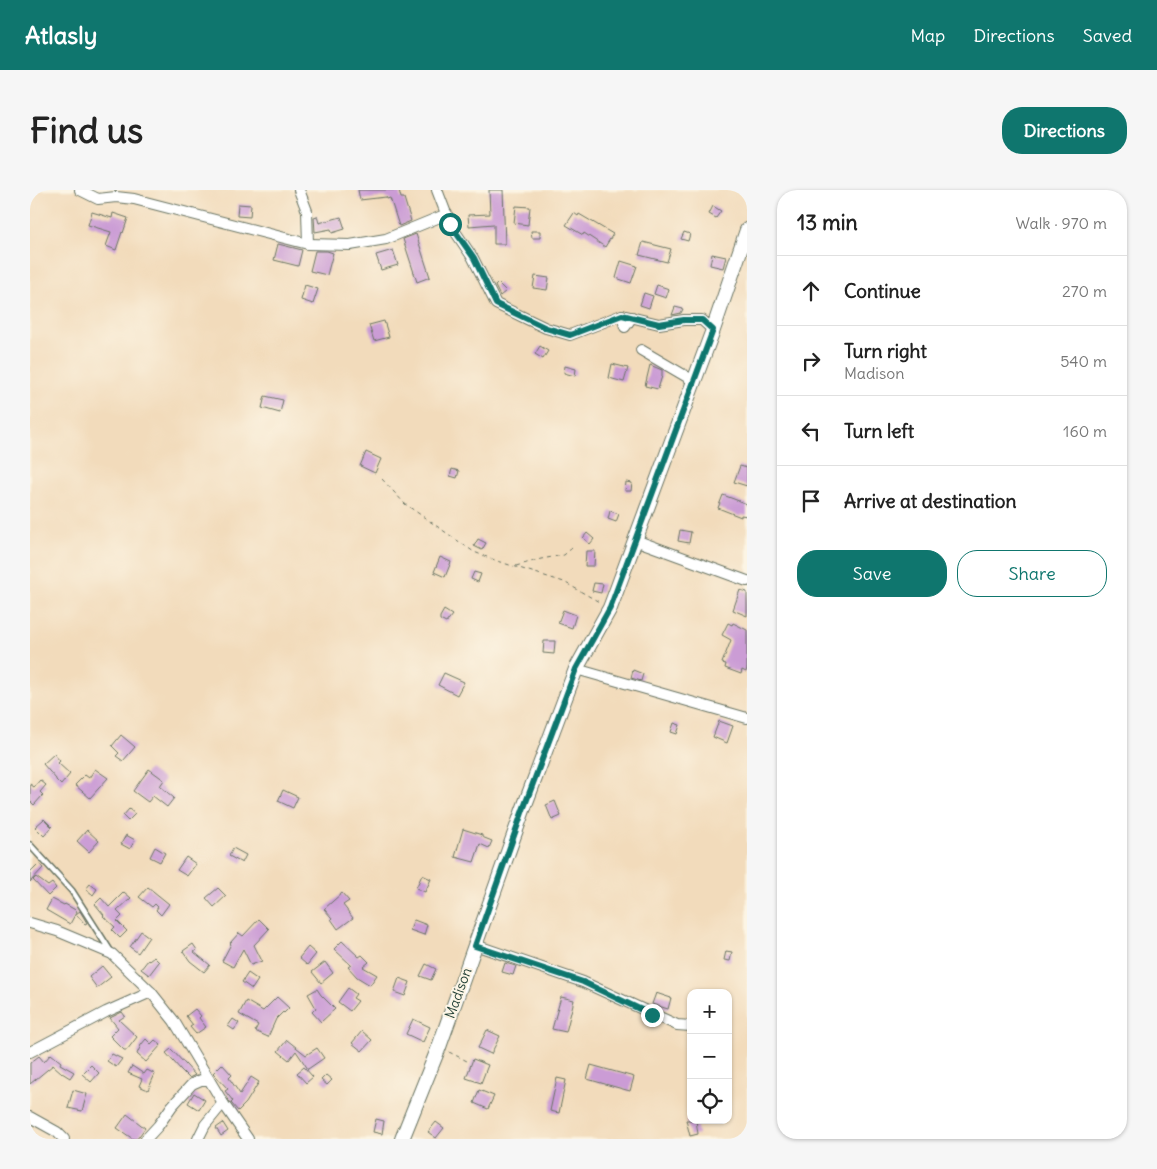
<!DOCTYPE html>
<meta charset="utf-8">
<style>
:root{--surface:#fff;--page:#f6f6f6;--text:#222;--muted:#767676;--line:#e0e0e0;--accent:#0f766e}
body{margin:0;font-family:Delius,sans-serif;background:var(--page);color:var(--text)}
.controls{position:absolute;right:15px;bottom:15px;display:grid;overflow:hidden;border-radius:10px;box-shadow:0 1px 4px #0004}
.controls button{width:45px;height:45px;display:grid;place-items:center;padding:0;border:0;border-bottom:1px solid var(--line);background:var(--surface);color:var(--text);font:25px sans-serif}
.stop{position:absolute;width:15px;height:15px;margin:-11px;border:4px solid #0f766e;border-radius:50%;background:#fff}
.stop.end{background:#0f766e;border-color:#fff;box-shadow:0 1px 5px #0008}
.list{margin:0;padding:0;list-style:none}
h2{display:flex;justify-content:space-between;align-items:center;height:65px;margin:0;padding:0 20px;font-size:21px}
h2 small{font-size:16px;font-weight:400;color:var(--muted)}
.list li{display:grid;grid-template-columns:32px 1fr auto;gap:15px;align-items:center;box-sizing:border-box;height:70px;padding:0 20px;border-top:1px solid var(--line)}
.list b{display:block;font-size:19px;white-space:nowrap}
.list p{margin:0;font-size:16px;white-space:nowrap;color:var(--muted)}
.list em{font-size:16px;font-style:normal;color:var(--muted)}
.actions{display:flex;gap:10px;padding:15px 20px}
.actions a{flex:1;padding:11px 0;border:1px solid var(--accent);border-radius:20px;text-align:center;font-size:18px;color:var(--accent)}
.actions .main{background:var(--accent);color:#fff}
.icon{flex:none;width:28px;height:28px;fill:none;stroke:currentColor;stroke-width:2;stroke-linecap:round;stroke-linejoin:round}
.map{position:relative;flex:none;width:717px;height:949px;overflow:hidden;border-radius:20px}
header{display:flex;align-items:center;gap:30px;box-sizing:border-box;height:70px;padding:0 25px;background:var(--accent);color:#fff}
header strong{font-size:24px}
nav{display:flex;gap:28px;margin-inline-start:auto;font-size:18px}
.intro{display:flex;align-items:center;justify-content:space-between;box-sizing:border-box;height:120px;padding:0 30px}
h1{margin:0;font-size:35px}
.button{padding:12px 22px;border-radius:20px;background:var(--accent);color:#fff;font-size:18px;font-weight:700}
main{display:flex;gap:30px;padding:0 30px}
aside{flex:1;background:var(--surface);border-radius:20px;box-shadow:0 1px 4px #0004}
.map>svg:first-child{display:block}
.building{fill:#cb9cd5}
.lines{fill:none;stroke-linecap:round;stroke-linejoin:round}
.lane-casing{stroke:#697463;stroke-width:8}
.street-casing{stroke:#697463;stroke-width:12}
.secondary-casing{stroke:#697463;stroke-width:16}
.path{stroke:#697463;stroke-width:1;stroke-dasharray:4 4;stroke-linecap:butt}
.lane{stroke:#fff;stroke-width:5}
.street{stroke:#fff;stroke-width:10}
.secondary{stroke:#fff;stroke-width:14}
.route{stroke:#0f766e;stroke-width:6}
.labels{text-anchor:middle;stroke-width:4;stroke-linejoin:round;paint-order:stroke}
.street-label{font-size:14px;fill:#1f3d34;stroke:#fcf5e5}
</style>
<header>
<strong>Atlasly</strong>
<nav><a>Map</a><a>Directions</a><a>Saved</a></nav>
</header>
<div class="intro"><h1>Find us</h1><a class="button">Directions</a></div>
<main>
<div class="map">
<svg width="717" height="949" viewBox="0 0 717 949">
<rect width="100%" height="100%" fill="#fcf5e5"/>
<filter id="ink" filterUnits="userSpaceOnUse"><feTurbulence type="fractalNoise" baseFrequency=".02" numOctaves="2"/><feDisplacementMap in="SourceGraphic" scale="10" xChannelSelector="R" yChannelSelector="G"/><feConvolveMatrix kernelMatrix="1 2 1 2 8 2 1 2 1" color-interpolation-filters="sRGB"/></filter>
<filter id="wash" filterUnits="userSpaceOnUse"><feTurbulence type="fractalNoise" baseFrequency=".0096" numOctaves="4" result="noise"/><feDisplacementMap in="SourceGraphic" scale="20" xChannelSelector="R" yChannelSelector="G"/><feGaussianBlur stdDeviation="1.12" result="paint"/><feColorMatrix in="noise" values="0 0 0 0 0 0 0 0 0 0 0 0 0 0 0 0 0 1.4 0 .05"/><feComposite in="paint" operator="in"/></filter>
<g filter="url(#wash)">
<rect width="100%" height="100%" fill="#f2dbbb"/>
<g id="blocks">
<!-- building -->
<g class="building">
<polygon points="328,0 369,0 371,8 374,8 381,31 369,36 360,8 357,9 356,7 330,10"/>
<polygon points="459,0 473,0 475,54 464,54 464,34 439,36 438,25 460,24"/>
<polygon points="208,14 221,15 220,27 207,26"/>
<polygon points="486,16 500,17 498,35 484,33"/>
<polygon points="683,16 691,21 686,28 679,24"/>
<polygon points="62,22 82,28 83,23 98,28 93,43 92,42 86,60 76,56 81,42 58,35"/>
<polygon points="544,23 548,26 549,24 583,44 575,57 554,43 553,45 536,35"/>
<polygon points="287,26 289,33 311,27 315,39 302,43 301,39 285,42 284,27"/>
<polygon points="501,41 510,41 510,48 502,48"/>
<polygon points="654,42 660,44 658,51 651,49"/>
<polygon points="386,44 400,87 387,92 373,49"/>
<polygon points="613,52 641,59 637,72 609,65"/>
<polygon points="248,54 272,60 268,76 244,70"/>
<polygon points="363,60 368,75 351,80 346,65"/>
<polygon points="285,61 297,61 303,63 297,85 280,81"/>
<polygon points="682,64 696,67 693,78 680,75"/>
<polygon points="591,71 607,76 601,93 586,88"/>
<polygon points="505,86 519,88 517,100 503,98"/>
<polygon points="468,93 476,101 470,106 465,96"/>
<polygon points="275,95 288,99 283,114 271,110"/>
<polygon points="627,95 639,99 636,108 624,104"/>
<polygon points="614,103 623,106 619,118 610,115"/>
<polygon points="645,117 653,119 651,123 642,125"/>
<polygon points="354,131 359,147 344,151 339,135"/>
<polygon points="510,156 518,161 513,169 505,164"/>
<polygon points="582,174 598,178 594,192 579,188"/>
<polygon points="620,175 632,180 632,186 628,199 615,196"/>
<polygon points="535,176 546,179 545,186 534,183"/>
<polygon points="235,206 253,210 250,223 232,218"/>
<polygon points="336,262 351,269 345,283 330,276"/>
<polygon points="710,276 717,278 717,296 704,292"/>
<polygon points="422,279 429,281 427,288 420,286"/>
<polygon points="596,292 602,293 601,301 595,301"/>
<polygon points="693,305 717,314 717,326 711,325 711,327 688,318"/>
<polygon points="580,321 589,324 586,332 578,329"/>
<polygon points="650,340 661,342 659,353 648,351"/>
<polygon points="557,343 564,349 560,354 553,348"/>
<polygon points="448,349 456,353 452,360 444,356"/>
<polygon points="556,361 565,361 564,376 555,376"/>
<polygon points="410,367 421,372 415,387 404,382"/>
<polygon points="444,382 451,384 448,392 441,389"/>
<polygon points="564,393 573,394 571,403 562,401"/>
<polygon points="710,400 717,402 717,426 703,420"/>
<polygon points="414,420 422,425 416,433 410,430 410,427"/>
<polygon points="533,420 546,425 542,438 528,433"/>
<polygon points="698,433 702,435 703,433 717,440 717,478 716,482 712,480 711,484 695,478 696,474 692,473 701,450 692,445"/>
<polygon points="514,451 525,451 524,464 513,463"/>
<polygon points="603,480 613,484 611,491 601,488"/>
<polygon points="414,483 434,492 427,505 408,495"/>
<polygon points="689,531 703,536 697,553 683,547"/>
<polygon points="644,533 650,535 647,544 641,542"/>
<polygon points="91,545 105,557 93,571 86,566 89,563 82,556"/>
<polygon points="24,564 30,571 28,573 40,584 31,595 26,590 26,589 13,574"/>
<polygon points="65,579 78,588 60,608 45,595 55,585 59,588"/>
<polygon points="119,579 134,590 130,596 144,608 137,617 123,606 118,612 103,601"/>
<polygon points="10,590 16,595 10,602 13,605 4,615 0,611 0,594 4,597"/>
<polygon points="253,600 268,607 263,618 248,611"/>
<polygon points="525,611 531,626 522,630 516,615"/>
<polygon points="99,619 105,624 98,631 93,626"/>
<polygon points="14,629 22,637 14,646 5,637"/>
<polygon points="433,639 452,645 452,647 462,651 459,658 450,654 444,672 425,667"/>
<polygon points="57,640 69,651 59,662 47,651"/>
<polygon points="96,645 105,650 100,659 91,654"/>
<polygon points="125,657 135,663 130,672 120,667"/>
<polygon points="203,658 216,665 212,673 199,666"/>
<polygon points="156,667 166,674 157,686 147,680"/>
<polygon points="9,673 13,678 0,692 0,682"/>
<polygon points="392,685 401,689 395,702 386,698"/>
<polygon points="6,687 18,696 22,693 26,698 18,706 3,690"/>
<polygon points="60,694 67,699 63,705 56,699"/>
<polygon points="118,697 139,714 131,725 126,720 128,717 125,714 122,717 109,707"/>
<polygon points="188,698 196,706 184,717 176,708"/>
<polygon points="94,702 101,708 87,721 92,726 87,731 97,741 90,748 82,740 85,737 73,726 74,725 65,714 71,708 79,717"/>
<polygon points="312,703 319,711 313,715 323,728 308,739 301,729 302,728 294,719"/>
<polygon points="22,709 34,715 35,714 47,721 40,734 16,720"/>
<polygon points="50,721 57,733 55,734 46,724"/>
<polygon points="229,729 239,739 224,755 232,771 221,775 213,759 203,777 192,771 201,754 200,753 209,743 213,746"/>
<polygon points="384,730 397,735 394,745 380,740"/>
<polygon points="111,741 119,747 108,763 100,757"/>
<polygon points="312,751 329,767 332,765 339,772 333,777 347,785 340,795 327,787 318,777 321,775 304,759"/>
<polygon points="163,754 167,760 164,762 180,775 174,782 160,771 153,761"/>
<polygon points="278,757 286,764 277,775 269,768"/>
<polygon points="696,761 702,762 700,771 694,770"/>
<polygon points="124,767 129,772 119,785 111,779 118,770 119,771"/>
<polygon points="295,772 303,783 291,793 282,782"/>
<polygon points="475,773 486,776 483,785 472,782"/>
<polygon points="396,774 406,779 401,790 390,786"/>
<polygon points="72,776 81,787 67,798 59,787"/>
<polygon points="218,783 228,790 222,799 212,792"/>
<polygon points="369,788 380,792 375,806 364,802"/>
<polygon points="318,798 326,804 323,808 328,811 320,821 308,812"/>
<polygon points="287,799 291,805 305,819 291,832 282,822 286,818 278,804"/>
<polygon points="626,803 641,808 638,819 622,814"/>
<polygon points="247,807 259,818 254,823 253,822 246,829 238,847 225,841 228,835 209,824 216,811 233,821"/>
<polygon points="531,807 544,810 536,842 522,839"/>
<polygon points="165,819 171,826 169,828 176,837 166,844 160,837 163,835 156,826"/>
<polygon points="92,822 95,826 89,830 107,847 97,860 94,860 80,846 88,838 80,828"/>
<polygon points="203,829 209,833 204,840 198,836"/>
<polygon points="383,829 400,837 393,852 376,844"/>
<polygon points="457,840 470,846 461,864 448,858"/>
<polygon points="332,841 342,850 332,861 322,853"/>
<polygon points="116,849 121,854 125,850 131,855 116,872 107,864 111,855"/>
<polygon points="257,850 276,865 287,858 294,868 278,879 266,861 259,870 248,861"/>
<polygon points="141,859 156,875 165,885 159,888 151,880 136,863"/>
<polygon points="21,864 31,872 30,874 44,882 40,888 32,883 23,875 0,894 0,873 9,866 14,872"/>
<polygon points="82,864 92,869 86,877 77,871"/>
<polygon points="443,869 458,875 451,893 436,888"/>
<polygon points="192,874 202,885 199,888 210,904 221,887 229,892 216,913 208,921 201,913 203,911 195,901 198,899 183,883"/>
<polygon points="61,875 69,883 61,892 52,884"/>
<polygon points="561,875 604,887 600,901 557,889"/>
<polygon points="102,876 114,884 117,880 125,884 118,900 109,896 112,889 98,883"/>
<polygon points="274,877 283,887 276,893 267,883"/>
<polygon points="296,885 302,890 297,895 291,890"/>
<polygon points="527,888 536,890 529,923 520,921"/>
<polygon points="43,900 57,904 52,921 38,918"/>
<polygon points="449,900 464,906 458,919 444,913"/>
<polygon points="164,903 175,910 169,920 158,913"/>
<polygon points="97,924 115,938 107,949 103,949 87,938"/>
<polygon points="346,929 354,931 352,944 343,942"/>
<polygon points="656,930 666,930 668,944 660,946"/>
<polygon points="406,932 414,938 406,948 398,942"/>
<polygon points="193,933 198,941 191,946 186,938"/>
</g>
</g>
</g>
<g filter="url(#ink)">
<use href="#blocks" fill-opacity="0" stroke="#697463" stroke-width="1"/>
<g class="lines">
<!-- lane casing -->
<g class="lane-casing">
<polyline id="lane" points="0,655 42,701 81,762"/>
</g>
<!-- street casing -->
<g class="street-casing">
<g id="street">
<polyline points="50,0 68,9 86,7 104,9 278,54 277,21 269,0"/>
<polyline points="407,0 420,34 443,68 466,114 495,128 516,138 540,145 592,125 629,134 654,130 672,130 683,140"/>
<polyline points="278,54 320,55 356,49 417,24"/>
<polyline points="592,125 595,137 602,127"/>
<polyline points="611,160 664,191"/>
<polyline points="605,350 717,391"/>
<polyline points="546,479 717,528"/>
<polyline points="0,733 27,741 82,764 121,802 144,831 193,913 218,949"/>
<polyline points="445,755 553,792 647,835 661,836"/>
<polyline points="0,862 76,822 121,802"/>
<polyline points="0,927 27,942 34,949"/>
<polyline points="116,949 128,936 142,916 162,894 171,890 179,890"/>
<polyline points="168,949 175,935 193,913"/>
</g>
</g>
<!-- secondary casing -->
<g class="secondary-casing">
<polyline id="secondary" points="372,949 409,857 493,620 546,479 580,418 683,140 717,40"/>
</g>
<!-- path -->
<g class="path">
<polyline points="352,289 375,314 444,362 470,372 534,392 571,413"/>
<polyline points="486,376 511,369 534,365 542,358"/>
<polyline points="419,862 439,872"/>
</g>
<!-- lane -->
<use href="#lane" class="lane"/>
<!-- street -->
<use href="#street" class="street"/>
<!-- secondary -->
<use href="#secondary" class="secondary"/>
</g>
</g>
<g class="lines" filter="url(#ink)">
<!-- route -->
<polyline class="route" points="420,34 444,68 466,114 516,138 540,145 592,125 629,134 654,130 672,130 683,140 580,418 546,479 493,620 445,756 553,792 622,825"/>
</g>
<g class="labels">
<!-- street labels -->
<g class="street-label">
<text transform="translate(428 803) rotate(-70)" y="5">Madison</text>
</g>
</g>
</svg>
<div class="controls">
<button>+</button>
<button>−</button>
<button><svg class="icon" aria-label="locate" viewBox="0 0 24 24"><circle cx="12" cy="12" r="6"/><path d="M12 2v4M12 18v4M2 12h4M18 12h4"/></svg></button>
</div>
<div class="stop" style="left:420px;top:34px"></div>
<div class="stop end" style="left:622px;top:825px"></div>
</div>
<aside>
<h2>13 min<small>Walk · 970 m</small></h2>
<ul class="list">
<li><svg class="icon" aria-label="ahead" viewBox="0 0 24 24"><path d="M12 20V5M6 11l6-6 6 6"/></svg><div><b>Continue</b></div><em>270 m</em></li>
<li><svg class="icon" aria-label="right" viewBox="0 0 24 24"><path d="M7 20v-9h11M14 6l5 5-5 5"/></svg><div><b>Turn right</b><p>Madison</p></div><em>540 m</em></li>
<li><svg class="icon" aria-label="left" viewBox="0 0 24 24"><path d="M17 20v-9H6M10 6l-5 5 5 5"/></svg><div><b>Turn left</b></div><em>160 m</em></li>
<li><svg class="icon" aria-label="arrive" viewBox="0 0 24 24"><path d="M6 21V4h12l-3 4 3 4H6"/></svg><div><b>Arrive at destination</b></div></li>
</ul>
<div class="actions"><a class="main">Save</a><a>Share</a></div>
</aside>
</main>
